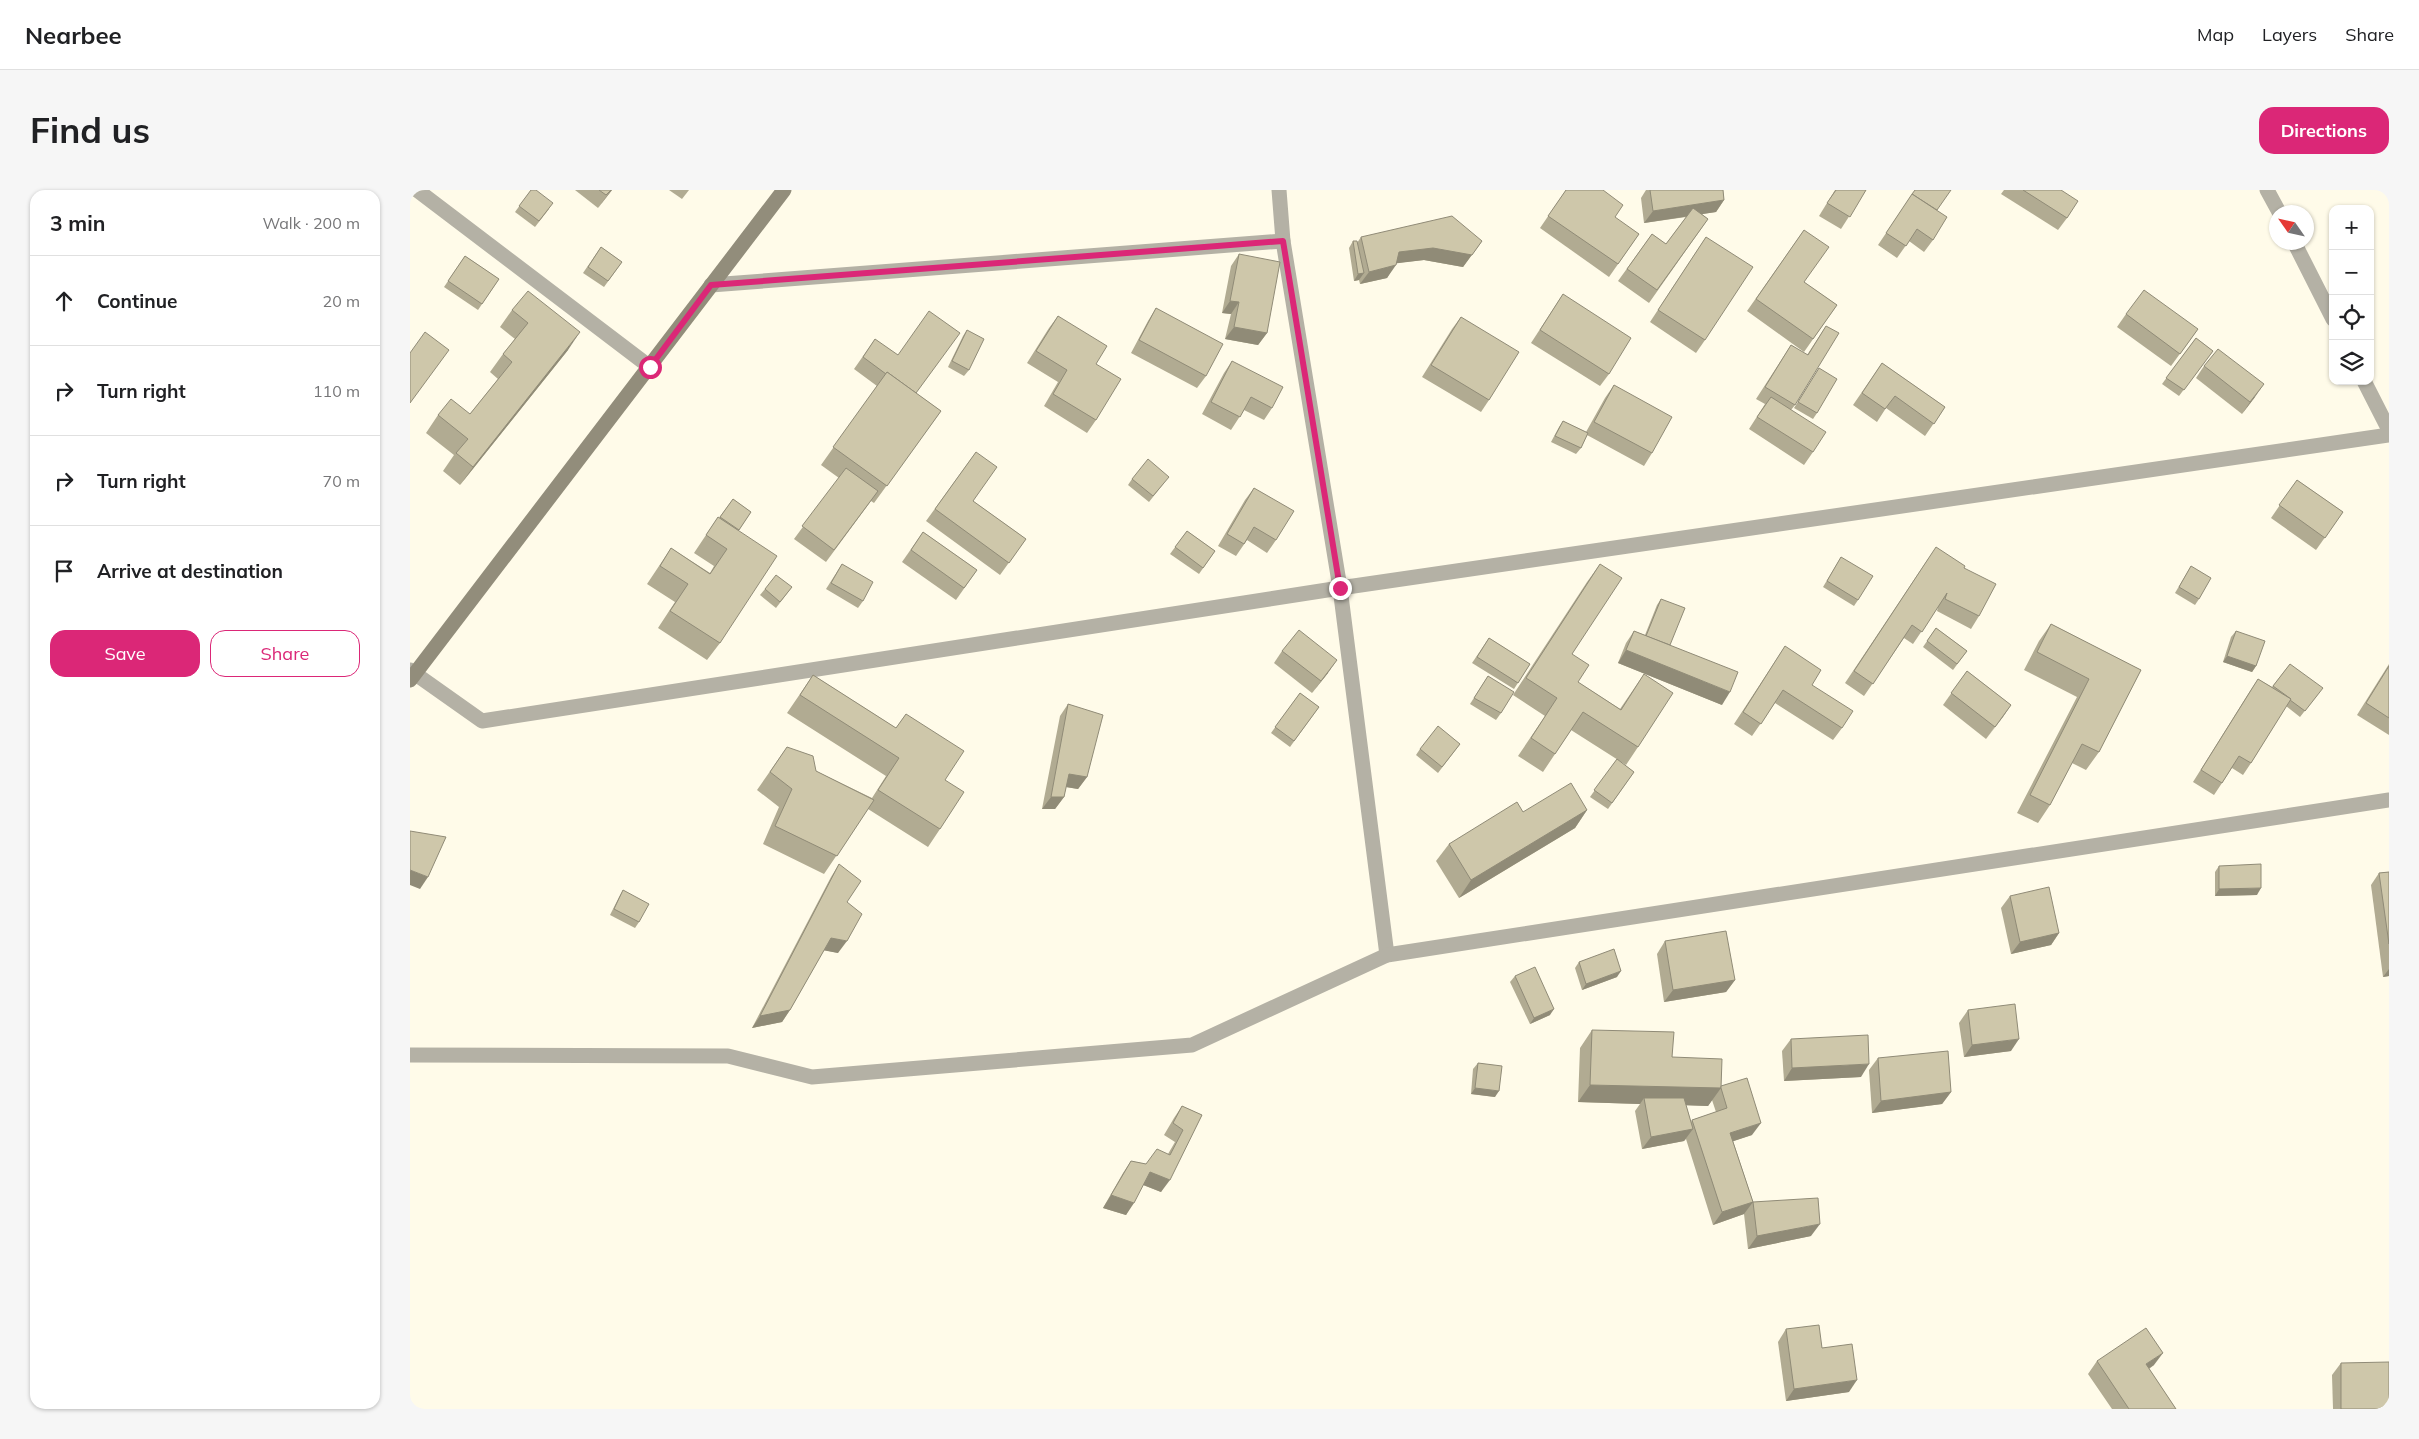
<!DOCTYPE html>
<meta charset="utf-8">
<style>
:root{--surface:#fff;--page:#f6f6f6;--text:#202124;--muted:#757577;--line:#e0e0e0;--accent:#db2777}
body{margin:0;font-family:Mulish,sans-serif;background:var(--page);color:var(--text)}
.controls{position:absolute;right:15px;top:15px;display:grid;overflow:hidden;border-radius:10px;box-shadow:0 1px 4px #0004}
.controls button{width:45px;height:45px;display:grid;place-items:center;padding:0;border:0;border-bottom:1px solid var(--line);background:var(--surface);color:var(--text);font:25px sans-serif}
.compass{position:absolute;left:1859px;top:15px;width:45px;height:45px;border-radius:50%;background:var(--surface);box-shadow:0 1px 4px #0004;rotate:304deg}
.stop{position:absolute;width:15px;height:15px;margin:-11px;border:4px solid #db2777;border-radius:50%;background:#fff}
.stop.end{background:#db2777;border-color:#fff;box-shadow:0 1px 5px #0008}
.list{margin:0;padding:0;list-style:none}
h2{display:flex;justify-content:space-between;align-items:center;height:65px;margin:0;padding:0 20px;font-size:21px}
h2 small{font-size:16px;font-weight:400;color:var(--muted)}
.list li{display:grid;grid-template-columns:32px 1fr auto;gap:15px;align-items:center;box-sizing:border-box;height:90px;padding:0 20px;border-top:1px solid var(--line)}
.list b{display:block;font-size:19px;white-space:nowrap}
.list em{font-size:16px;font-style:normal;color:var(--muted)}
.actions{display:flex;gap:10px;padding:15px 20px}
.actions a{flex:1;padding:11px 0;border:1px solid var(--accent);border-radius:15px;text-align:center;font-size:18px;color:var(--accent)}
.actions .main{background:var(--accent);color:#fff}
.icon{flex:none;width:28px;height:28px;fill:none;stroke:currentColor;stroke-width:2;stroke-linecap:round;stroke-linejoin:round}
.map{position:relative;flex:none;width:1979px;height:1219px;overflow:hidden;border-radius:15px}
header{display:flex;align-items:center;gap:30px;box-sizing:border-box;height:70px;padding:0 25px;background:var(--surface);border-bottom:1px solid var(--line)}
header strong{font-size:24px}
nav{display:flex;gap:28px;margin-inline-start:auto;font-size:18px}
.intro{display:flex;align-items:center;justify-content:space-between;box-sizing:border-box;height:120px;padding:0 30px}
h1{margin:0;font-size:35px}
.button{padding:12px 22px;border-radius:15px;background:var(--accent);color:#fff;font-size:18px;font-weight:700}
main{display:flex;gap:30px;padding:0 30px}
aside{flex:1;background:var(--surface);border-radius:15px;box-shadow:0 1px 4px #0004}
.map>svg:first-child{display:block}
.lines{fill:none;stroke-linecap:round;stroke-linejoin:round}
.street{stroke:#b4b1a5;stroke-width:15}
.secondary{stroke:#928d7b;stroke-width:15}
.wall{fill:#b1ab92;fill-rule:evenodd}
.shaded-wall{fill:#908b77}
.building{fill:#cec7aa;stroke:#908b77}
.route{stroke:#db2777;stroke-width:6}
</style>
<header>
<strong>Nearbee</strong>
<nav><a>Map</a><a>Layers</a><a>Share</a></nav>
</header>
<div class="intro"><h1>Find us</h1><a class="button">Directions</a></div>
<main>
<aside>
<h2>3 min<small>Walk · 200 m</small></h2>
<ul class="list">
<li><svg class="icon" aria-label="ahead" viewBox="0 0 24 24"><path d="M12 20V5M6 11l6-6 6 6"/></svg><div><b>Continue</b></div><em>20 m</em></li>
<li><svg class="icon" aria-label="right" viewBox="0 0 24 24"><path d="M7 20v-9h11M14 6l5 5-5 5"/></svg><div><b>Turn right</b></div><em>110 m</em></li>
<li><svg class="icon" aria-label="right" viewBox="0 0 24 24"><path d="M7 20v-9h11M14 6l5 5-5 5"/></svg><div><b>Turn right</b></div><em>70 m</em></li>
<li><svg class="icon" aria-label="arrive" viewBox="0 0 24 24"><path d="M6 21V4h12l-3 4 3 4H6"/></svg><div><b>Arrive at destination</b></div></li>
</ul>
<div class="actions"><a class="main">Save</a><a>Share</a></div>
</aside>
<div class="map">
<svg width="1979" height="1219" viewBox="0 0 1979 1219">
<rect width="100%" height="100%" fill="#fffbe9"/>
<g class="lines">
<!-- street -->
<g class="street">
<polyline points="7,0 240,177"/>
<polyline points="869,0 873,51 930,398 977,765"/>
<polyline points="1857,0 1869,22"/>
<polyline points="1884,52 1923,129"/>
<polyline points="301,95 873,51"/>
<polyline points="1954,191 1979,240"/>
<polyline points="0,480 72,531 930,398 1979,245"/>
<polyline points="0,865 318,866 402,887 782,855 977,765 1979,610"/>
</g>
<!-- secondary -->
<polyline class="secondary" points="0,490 374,0"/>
</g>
<!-- wall -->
<g class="wall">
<polygon points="121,0 139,19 125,37 105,22"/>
<polygon points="165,0 202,0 188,18"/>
<polygon points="259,0 279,0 272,9"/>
<polygon points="1156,0 1229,44 1199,87 1130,38"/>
<polygon points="1236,0 1313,0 1314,10 1306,22 1292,24 1298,29 1239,113 1208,91 1242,44 1256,54 1276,27 1234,33 1231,8"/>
<polygon points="1425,0 1456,0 1431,39 1409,26"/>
<polygon points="1505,0 1527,20 1523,50 1514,62 1499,51 1487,68 1468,55"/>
<polygon points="1594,0 1651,0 1657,28 1648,40 1591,4"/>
<polygon points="1394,40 1394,92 1427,115 1394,162 1337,121"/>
<polygon points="951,47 1072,51 1053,77 1014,70 986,73 977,88 950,94 949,90 944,91 939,58 943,51 947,53"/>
<polygon points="1296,47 1295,150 1286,163 1240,132"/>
<polygon points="191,57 212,72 194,97 173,83"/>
<polygon points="829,64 857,143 848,155 815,149 821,124 812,123 821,76"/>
<polygon points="55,66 89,89 68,120 34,97"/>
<polygon points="1153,104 1199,184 1190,196 1121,153"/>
<polygon points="746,118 796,186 787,198 721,163 738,131"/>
<polygon points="102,120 158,160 50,295 33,281 44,265 16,243 28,225 60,224 88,189 80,182 93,164 105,149 90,137"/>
<polygon points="1716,124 1788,139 1761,176 1707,137"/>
<polygon points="648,126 686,174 686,230 677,243 634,216 648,192 617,173 639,138"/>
<polygon points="1051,127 1079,210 1071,222 1012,187 1042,139"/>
<polygon points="1416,136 1385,215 1381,220 1403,262 1394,275 1339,239 1355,214 1346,209 1381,155 1397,165"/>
<polygon points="557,140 559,180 554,186 538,177 553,146"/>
<polygon points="1786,148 1803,161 1769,206 1752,194"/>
<polygon points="465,149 506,203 531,221 464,313 461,311 416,372 384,349 429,288 411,275 467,196 444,179"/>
<polygon points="822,171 862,218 854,230 834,220 821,240 792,224 814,183"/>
<polygon points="1472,173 1535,217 1515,246 1476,218 1467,232 1443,215"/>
<polygon points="1794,176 1845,207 1832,224 1786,188"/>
<polygon points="1409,178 1407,223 1403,229 1384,218"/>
<polygon points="1204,195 1242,263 1234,276 1177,245 1171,258 1166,264 1141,252 1149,237 1153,231 1176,242 1195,208"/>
<polygon points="566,262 563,311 616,349 590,385 516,331"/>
<polygon points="722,289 754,293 739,312 718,295"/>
<polygon points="1887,290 1933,322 1906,360 1861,328"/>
<polygon points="844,298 866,350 857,363 837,350 826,366 808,356 835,310"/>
<polygon points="323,309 341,322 328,341 310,453 297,470 248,438 265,412 237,394 261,358 300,383 304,376 284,363 308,327 309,328"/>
<polygon points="777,341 805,361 789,384 760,364"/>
<polygon points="513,342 567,380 546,410 492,372"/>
<polygon points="1431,367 1448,410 1444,416 1413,397"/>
<polygon points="1518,369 1554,378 1569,426 1561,439 1527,421 1528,417 1503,454 1494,448 1454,506 1435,493"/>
<polygon points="432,374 453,411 448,418 416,399"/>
<polygon points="1190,374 1162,464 1168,492 1210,519 1234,484 1228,557 1216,575 1161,540 1133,582 1108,566 1135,526 1103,505 1177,392"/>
<polygon points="1781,376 1789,409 1785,415 1765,403"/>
<polygon points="382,397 366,418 350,405 355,399"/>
<polygon points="1251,409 1260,455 1312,515 1208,473 1216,453 1224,441 1235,445 1247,415"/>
<polygon points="1641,434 1731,480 1689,562 1676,580 1662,573 1640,615 1628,633 1607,623 1667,507 1614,480 1629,451"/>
<polygon points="1526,438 1557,461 1543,480 1513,457"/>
<polygon points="1826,441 1846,476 1842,482 1813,472 1821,447"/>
<polygon points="1079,448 1120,474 1104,499 1062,473"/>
<polygon points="1375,456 1432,538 1423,550 1365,513 1342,546 1324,534"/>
<polygon points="872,461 918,483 902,503 864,473"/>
<polygon points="1880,474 1908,504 1890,527 1876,516 1841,573 1833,585 1822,578 1804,605 1783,592 1840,501 1848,489 1862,497"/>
<polygon points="1979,474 1979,545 1947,525"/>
<polygon points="1557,481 1601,515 1576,549 1533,515"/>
<polygon points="403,485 486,538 496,524 535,590 530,639 518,657 458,619 414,684 353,654 369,617 347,600 377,557 406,581 462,608 476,586 377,523"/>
<polygon points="1078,486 1091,523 1086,530 1060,514"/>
<polygon points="890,503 909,517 880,557 861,543"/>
<polygon points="658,514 677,587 668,599 656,597 654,607 645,619 632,619 650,526"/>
<polygon points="1050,554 1028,583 1006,565 1010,559"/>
<polygon points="1207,569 1224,582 1198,619 1180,607"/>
<polygon points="1177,620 1165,638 1049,708 1026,671 1039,654 1113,622"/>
<polygon points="429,674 437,712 428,763 414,760 380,820 372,832 342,838 421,687"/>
<polygon points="1809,676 1847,705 1805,706 1805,682"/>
<polygon points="1979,682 1979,786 1973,787 1961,695 1969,683"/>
<polygon points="213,700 229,732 225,738 200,725 209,707"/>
<polygon points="1600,706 1649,743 1641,755 1601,764 1591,718"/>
<polygon points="1255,751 1325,790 1316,802 1254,812 1247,764"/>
<polygon points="1169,772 1207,787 1172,800 1165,778"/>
<polygon points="1105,786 1140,825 1120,834 1100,792"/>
<polygon points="1558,820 1601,861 1554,867 1549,833"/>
<path d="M1182,840L1262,867L1311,896L1342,945L1323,951L1343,1012L1401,1046L1338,1059L1334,1024L1303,1035L1276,949L1274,951L1232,959L1225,921L1230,914L1168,912L1170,858ZM1302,910L1306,922L1282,930L1281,932L1276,915L1298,916Z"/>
<polygon points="1381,849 1451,887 1374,891 1372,861"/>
<polygon points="1468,868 1541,902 1532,914 1462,923 1459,880"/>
<polygon points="1068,873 1085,907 1061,904 1063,879"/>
<polygon points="772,916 792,925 751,1002 733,995 716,1025 693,1018 713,983 721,971 736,974 758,964 765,952 754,945 764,928"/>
<polygon points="1376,1139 1439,1202 1376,1211 1368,1152"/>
<polygon points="1687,1171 1744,1175 1739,1179 1766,1219 1702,1219 1678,1184"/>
<polygon points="1931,1173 1979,1219 1923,1219 1922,1185"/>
</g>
<!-- shaded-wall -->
<g class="shaded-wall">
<polygon points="201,0 202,0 188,18"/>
<polygon points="1314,10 1306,22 1234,33 1243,21"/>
<polygon points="1072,51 1053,77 1014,70 981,74 989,62"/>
<polygon points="986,75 977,88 950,94 959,82"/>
<polygon points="954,83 949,90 944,91 948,84"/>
<polygon points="820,111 829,112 821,124 812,123"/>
<polygon points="824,137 857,143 848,155 815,149"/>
<polygon points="170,142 158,160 50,295 63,277"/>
<polygon points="1854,194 1845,207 1832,224 1840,212"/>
<polygon points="1216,460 1320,502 1312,515 1208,473"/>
<polygon points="1817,466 1846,476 1842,482 1813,472"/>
<polygon points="927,470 918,483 902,503 911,491"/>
<polygon points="1601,515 1593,527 1576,549 1585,537"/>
<polygon points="659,584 677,587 668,599 650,596"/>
<polygon points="641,607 654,607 645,619 632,619"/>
<polygon points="1177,620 1165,638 1049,708 1061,690"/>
<polygon points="0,680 18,687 10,699 0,695"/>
<polygon points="1851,698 1847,705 1805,706 1809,699"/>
<polygon points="1649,743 1641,755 1601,764 1610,752"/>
<polygon points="421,748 437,751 428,763 412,760"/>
<polygon points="1979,779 1979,786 1973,787"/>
<polygon points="1211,781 1207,787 1172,800 1176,794"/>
<polygon points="1325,790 1316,802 1254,812 1263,800"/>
<polygon points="1144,819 1140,825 1120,834 1124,828"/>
<polygon points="380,820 372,832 342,838 350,826"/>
<polygon points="1609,849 1601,861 1554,867 1562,855"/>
<polygon points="1459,874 1451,887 1374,891 1382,878"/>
<polygon points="1180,895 1311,898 1298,916 1235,914 1234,908 1230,914 1168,912"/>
<polygon points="1065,898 1089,901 1085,907 1061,904"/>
<polygon points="1541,902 1532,914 1462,923 1471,911"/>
<polygon points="1351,933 1342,945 1312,955 1320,943"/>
<polygon points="1283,939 1274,951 1232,959 1241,947"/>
<polygon points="740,982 760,990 751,1002 731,994"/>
<polygon points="701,1005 724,1013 716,1025 693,1018"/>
<polygon points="1343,1012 1334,1024 1303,1035 1312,1022"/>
<polygon points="1410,1034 1401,1046 1338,1059 1347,1046"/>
<polygon points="1753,1163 1744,1175 1727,1186 1736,1174"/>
<polygon points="1447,1190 1439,1202 1376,1211 1384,1199"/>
</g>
<!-- building -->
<g class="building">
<polygon points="121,0 126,0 143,13 129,31 109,16"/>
<polygon points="189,0 201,0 196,5"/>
<polygon points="1156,0 1193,0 1213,15 1205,27 1229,44 1208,74 1138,26"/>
<polygon points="1240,0 1313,0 1314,10 1243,21"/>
<polygon points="1426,0 1456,0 1440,27 1417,13"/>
<polygon points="1505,0 1541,0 1527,20 1502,4"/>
<polygon points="1613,0 1651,0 1668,11 1657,28"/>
<polygon points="1502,4 1537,27 1523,50 1507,39 1496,56 1476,43"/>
<polygon points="1283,18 1298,29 1247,100 1217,79 1242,44 1256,54"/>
<polygon points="1042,26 1072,51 1062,65 1023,58 989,62 986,75 959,82 951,47"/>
<polygon points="1394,40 1419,57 1394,92 1427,115 1403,149 1346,109"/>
<polygon points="1296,47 1343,77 1295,150 1248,120"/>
<polygon points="943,51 947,51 954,83 948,84"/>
<polygon points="191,57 212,72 198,91 178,77"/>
<polygon points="829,64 870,72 857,143 824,137 829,112 820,111"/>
<polygon points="55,66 89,89 72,114 38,91"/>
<polygon points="1734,100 1788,139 1770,164 1716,124"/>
<polygon points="118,101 170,142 63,277 46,263 58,249 28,225 41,209 60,224 102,172 93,164 118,133 102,120"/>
<polygon points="1153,104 1221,148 1199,184 1130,140"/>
<polygon points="746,118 813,154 796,186 729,150"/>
<polygon points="519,121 550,143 506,203 477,182 476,184 453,167 465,149 488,165"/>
<polygon points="648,126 697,156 686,174 711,189 686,230 643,204 657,180 626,161"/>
<polygon points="1051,127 1109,162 1079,210 1021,175"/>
<polygon points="1416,136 1429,143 1385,215 1355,197 1381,155 1398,165"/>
<polygon points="557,140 574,149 559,180 542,171"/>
<polygon points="15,142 39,160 0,213 0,163"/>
<polygon points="1786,148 1803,161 1774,200 1756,188"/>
<polygon points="1808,159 1854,194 1840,212 1794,176"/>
<polygon points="822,171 873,197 862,218 841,207 830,227 801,212"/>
<polygon points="1472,173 1535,217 1524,234 1485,206 1475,219 1452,203"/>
<polygon points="1409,178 1427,189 1407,223 1388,212"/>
<polygon points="477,182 531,221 477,296 423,257"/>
<polygon points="1204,195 1262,227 1242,263 1184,232"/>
<polygon points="1361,207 1416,242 1403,262 1347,227"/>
<polygon points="1153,231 1178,243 1171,258 1145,246"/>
<polygon points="566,262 587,277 563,311 616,349 599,373 525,319"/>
<polygon points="738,269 759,287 743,306 722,289"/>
<polygon points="436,278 468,301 424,360 392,336"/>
<polygon points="1887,290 1933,322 1915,348 1869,315"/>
<polygon points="844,298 884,321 866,350 844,337 834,354 817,344"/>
<polygon points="323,309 341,322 329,340 310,327"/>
<polygon points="308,327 367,366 310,453 260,421 278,394 250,376 261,358 300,384 317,359 296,345"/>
<polygon points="777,341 805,361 793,378 765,357"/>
<polygon points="513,342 567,380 554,398 501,360"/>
<polygon points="1526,357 1555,376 1554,378 1586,394 1569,426 1535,409 1537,403 1512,442 1502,435 1463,494 1444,481"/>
<polygon points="1431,367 1463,386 1448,410 1417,391"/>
<polygon points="432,374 463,392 453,411 421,393"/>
<polygon points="1190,374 1212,388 1162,464 1179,475 1168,492 1211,520 1234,484 1263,503 1228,557 1173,522 1145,564 1121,548 1147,508 1116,488"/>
<polygon points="1781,376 1801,388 1789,409 1769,397"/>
<polygon points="366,385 382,397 370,412 355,399"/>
<polygon points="1251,409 1275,418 1260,455 1236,446"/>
<polygon points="1641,434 1731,480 1689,562 1672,554 1640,615 1620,605 1679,489 1627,462"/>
<polygon points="1526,438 1557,461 1547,474 1517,451"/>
<polygon points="889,440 927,470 911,491 872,461"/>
<polygon points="1224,441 1328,482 1320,502 1216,460"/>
<polygon points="1826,441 1855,451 1846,476 1817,466"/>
<polygon points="1079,448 1120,474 1108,493 1067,467"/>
<polygon points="1375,456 1411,480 1402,495 1443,521 1432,538 1373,500 1351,534 1333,522"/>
<polygon points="1880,474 1913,498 1895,521 1880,510 1881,509 1863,496"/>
<polygon points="1979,476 1979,528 1956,513"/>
<polygon points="1557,481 1601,515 1585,537 1541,503"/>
<polygon points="403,485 486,538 496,524 554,561 535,590 554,602 530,639 468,600 489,568 390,505"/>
<polygon points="1078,486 1104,502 1091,523 1064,508"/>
<polygon points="1848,489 1881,509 1841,573 1829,566 1812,593 1791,580"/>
<polygon points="890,503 909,517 884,551 865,537"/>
<polygon points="658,514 693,525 677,587 659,584 654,607 641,607"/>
<polygon points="1028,536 1050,554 1032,577 1010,559"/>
<polygon points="377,557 403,566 406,581 464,610 427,666 365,636 382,599 360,582"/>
<polygon points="1207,569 1224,582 1202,613 1184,600"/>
<polygon points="1161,593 1177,620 1061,690 1039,654 1107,612 1113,622"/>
<polygon points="0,641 36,647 18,687 0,680"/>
<polygon points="429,674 451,691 437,712 452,724 437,751 421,748 380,820 350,826"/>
<polygon points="1851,674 1851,698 1809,699 1809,676"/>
<polygon points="1979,682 1979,754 1969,683"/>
<polygon points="1639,697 1649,743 1610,752 1600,706"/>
<polygon points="213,700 239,714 229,732 204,719"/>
<polygon points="1316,741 1325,790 1263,800 1255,751"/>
<polygon points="1204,759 1211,781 1176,794 1169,772"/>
<polygon points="1125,777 1144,819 1124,828 1105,786"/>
<polygon points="1605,814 1609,849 1562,855 1558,820"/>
<polygon points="1182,840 1264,842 1262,867 1312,869 1311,898 1180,895"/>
<polygon points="1458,845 1459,874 1382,878 1381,849"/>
<polygon points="1538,861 1541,902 1471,911 1468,868"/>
<polygon points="1068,873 1092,876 1089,901 1065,898"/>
<polygon points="1337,888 1351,933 1320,943 1343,1012 1312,1022 1282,930 1317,918 1311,898 1311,896"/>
<polygon points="1234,908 1274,908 1283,939 1241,947"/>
<polygon points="772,916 792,925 760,990 740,982 724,1013 701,1005 721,971 736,974 747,959 760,965 773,940 763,933"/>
<polygon points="1408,1008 1410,1034 1347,1046 1343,1012"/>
<polygon points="1409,1135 1412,1158 1442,1154 1447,1190 1384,1199 1376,1139"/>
<polygon points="1736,1138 1753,1163 1736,1174 1766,1219 1719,1219 1687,1171"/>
<polygon points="1979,1172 1979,1219 1931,1219 1931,1173"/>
</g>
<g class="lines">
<!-- route -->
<polyline class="route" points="240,177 301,95 873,51 930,398"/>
</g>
</svg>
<div class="controls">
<button>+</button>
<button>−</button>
<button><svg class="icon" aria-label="locate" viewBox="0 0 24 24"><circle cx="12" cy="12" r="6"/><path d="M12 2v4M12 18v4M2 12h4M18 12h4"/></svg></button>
<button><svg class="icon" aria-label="layers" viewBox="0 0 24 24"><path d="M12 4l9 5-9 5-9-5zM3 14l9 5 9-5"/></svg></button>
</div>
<svg class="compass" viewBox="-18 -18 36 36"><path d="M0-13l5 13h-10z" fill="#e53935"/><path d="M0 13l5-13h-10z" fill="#757577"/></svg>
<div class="stop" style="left:240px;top:177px"></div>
<div class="stop end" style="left:930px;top:398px"></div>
</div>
</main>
